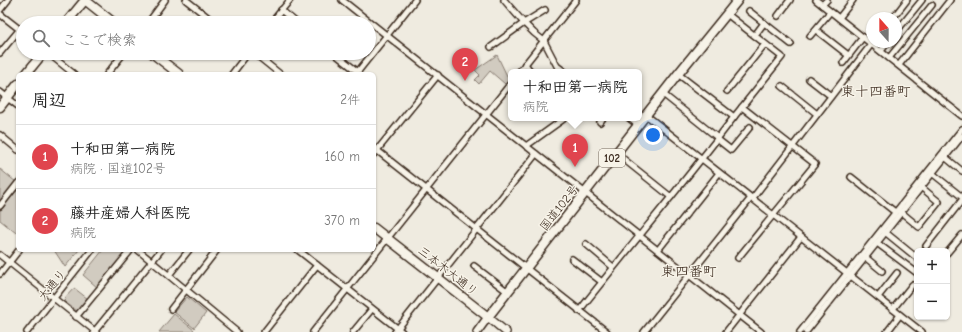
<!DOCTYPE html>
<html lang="ja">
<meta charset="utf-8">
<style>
:root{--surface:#fff;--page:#f6f6f6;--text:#222;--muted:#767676;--line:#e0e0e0;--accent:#2563eb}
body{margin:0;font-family:"Comic Neue","Klee One",sans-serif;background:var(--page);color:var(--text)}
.controls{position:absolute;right:12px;bottom:12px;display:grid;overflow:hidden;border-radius:6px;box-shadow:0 1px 3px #0004}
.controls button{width:36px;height:36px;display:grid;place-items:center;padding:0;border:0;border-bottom:1px solid var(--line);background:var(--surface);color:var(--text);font:20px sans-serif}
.compass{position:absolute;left:866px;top:12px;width:36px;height:36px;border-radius:50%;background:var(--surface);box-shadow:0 1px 3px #0004;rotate:339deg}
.you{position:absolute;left:653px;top:135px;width:14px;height:14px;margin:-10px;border:3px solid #fff;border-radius:50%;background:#1a73e8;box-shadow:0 0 0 6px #1a73e833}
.badge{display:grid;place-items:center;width:26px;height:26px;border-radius:50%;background:var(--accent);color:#fff;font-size:13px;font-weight:700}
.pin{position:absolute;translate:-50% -33px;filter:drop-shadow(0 1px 2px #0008)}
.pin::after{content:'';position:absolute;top:21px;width:14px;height:12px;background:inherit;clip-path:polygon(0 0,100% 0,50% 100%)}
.popup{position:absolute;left:508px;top:69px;width:134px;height:52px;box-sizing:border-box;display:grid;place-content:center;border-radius:6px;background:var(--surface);filter:drop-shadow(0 1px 3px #0005);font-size:13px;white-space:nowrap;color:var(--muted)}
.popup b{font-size:15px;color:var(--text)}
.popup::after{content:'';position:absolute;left:50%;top:100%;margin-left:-8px;border:8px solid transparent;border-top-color:var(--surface)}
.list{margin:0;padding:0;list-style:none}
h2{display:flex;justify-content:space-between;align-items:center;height:52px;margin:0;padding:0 16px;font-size:17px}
h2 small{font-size:13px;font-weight:400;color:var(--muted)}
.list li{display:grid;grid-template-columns:26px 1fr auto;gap:12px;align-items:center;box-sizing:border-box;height:64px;padding:0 16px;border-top:1px solid var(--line)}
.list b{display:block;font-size:15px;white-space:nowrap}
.list p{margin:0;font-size:13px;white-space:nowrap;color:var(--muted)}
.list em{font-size:13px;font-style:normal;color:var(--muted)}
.icon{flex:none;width:22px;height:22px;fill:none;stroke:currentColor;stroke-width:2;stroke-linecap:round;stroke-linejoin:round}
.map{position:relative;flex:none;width:962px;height:332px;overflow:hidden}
.search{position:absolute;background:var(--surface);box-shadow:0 1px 3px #0004;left:16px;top:16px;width:360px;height:44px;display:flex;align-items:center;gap:10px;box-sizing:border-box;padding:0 14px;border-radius:22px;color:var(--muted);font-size:15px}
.panel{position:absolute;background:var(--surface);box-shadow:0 1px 3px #0004;left:16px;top:72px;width:360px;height:180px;border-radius:6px}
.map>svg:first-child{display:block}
.green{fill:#d1cbc0;stroke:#867a6f}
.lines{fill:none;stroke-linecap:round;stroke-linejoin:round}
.minor-casing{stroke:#3b2a1e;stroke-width:8}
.major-casing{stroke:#3b2a1e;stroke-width:10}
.highway-casing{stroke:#3b2a1e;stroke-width:11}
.minor{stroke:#f7f3e8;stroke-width:5}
.major{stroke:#f7f3e8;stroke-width:7}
.highway{stroke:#f7f3e8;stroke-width:8}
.labels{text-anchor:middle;stroke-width:3;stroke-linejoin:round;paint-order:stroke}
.shield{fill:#f7f3e8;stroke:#73665b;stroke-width:1}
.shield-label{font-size:11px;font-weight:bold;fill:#3b2a1e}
.street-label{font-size:12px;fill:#3b2a1e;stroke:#f7f3e8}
.quarter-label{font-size:14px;fill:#3b2a1e;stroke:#f7f3e8}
</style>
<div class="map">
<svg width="962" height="332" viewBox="0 0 962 332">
<rect width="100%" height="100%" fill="#efebe0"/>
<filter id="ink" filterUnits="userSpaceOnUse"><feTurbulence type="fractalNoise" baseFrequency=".025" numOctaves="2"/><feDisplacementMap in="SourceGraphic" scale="8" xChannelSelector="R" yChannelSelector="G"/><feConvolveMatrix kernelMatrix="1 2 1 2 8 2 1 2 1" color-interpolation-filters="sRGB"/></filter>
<g filter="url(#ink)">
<!-- green -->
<g class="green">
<polygon points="497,55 509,80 505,84 490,71 479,84 475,80 480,75 475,70"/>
<polygon points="0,169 16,182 0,202"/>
<polygon points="18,189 18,230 16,233 0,220 0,211"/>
<polygon points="54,250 79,250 65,267"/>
<polygon points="103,250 130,250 98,288 83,275"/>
<polygon points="74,288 88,299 78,312 65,302 64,299"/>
<polygon points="187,297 206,313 194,328 174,312"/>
<polygon points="174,314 194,330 192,332 159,332"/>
</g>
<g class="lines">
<!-- minor casing -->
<g class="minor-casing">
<g id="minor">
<polyline points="186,0 215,23"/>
<polyline points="342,0 761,332"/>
<polyline points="504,0 524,23 534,33 544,41 557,66 565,72"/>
<polyline points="816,0 962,116"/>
<polyline points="822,5 827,0"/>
<polyline points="0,10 8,0"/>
<polyline points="281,10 297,23"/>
<polyline points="749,11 791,44"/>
<polyline points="0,14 23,32"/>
<polyline points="778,16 790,0"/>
<polyline points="839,18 853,0"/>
<polyline points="893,18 907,0"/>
<polyline points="148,23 165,0"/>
<polyline points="271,23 290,0"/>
<polyline points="816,30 848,55"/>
<polyline points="896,32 922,0"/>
<polyline points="755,35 764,23"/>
<polyline points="810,36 830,12"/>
<polyline points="491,47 524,23 545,10"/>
<polyline points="881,51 888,42"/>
<polyline points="0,53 20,29"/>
<polyline points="48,53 74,74"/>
<polyline points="254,53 280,74"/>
<polyline points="334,53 358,72"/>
<polyline points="889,58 932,5"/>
<polyline points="843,63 863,37"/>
<polyline points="525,64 531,72"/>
<polyline points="899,65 950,0"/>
<polyline points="519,72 576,0"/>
<polyline points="107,74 124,53"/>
<polyline points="232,74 248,53"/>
<polyline points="356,74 415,0"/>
<polyline points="678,74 734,117 782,57 727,14"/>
<polyline points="809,79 831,96"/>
<polyline points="782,86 817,114"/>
<polyline points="727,91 765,44"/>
<polyline points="0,92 18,106"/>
<polyline points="663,94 718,138"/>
<polyline points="646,115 922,332"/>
<polyline points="629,118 638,125"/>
<polyline points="600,122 603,118"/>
<polyline points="0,135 18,150"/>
<polyline points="717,139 731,150 750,127"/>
<polyline points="526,146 565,118"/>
<polyline points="374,148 607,332"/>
<polyline points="616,153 671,197"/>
<polyline points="374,154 438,75"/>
<polyline points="945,157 962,171"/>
<polyline points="932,173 962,197"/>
<polyline points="851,177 895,212"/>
<polyline points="752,199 873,42"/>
<polyline points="0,206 18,183"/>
<polyline points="901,212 919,227 939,202 921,187"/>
<polyline points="885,232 917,258"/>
<polyline points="877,243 917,273"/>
<polyline points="586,244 613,267"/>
<polyline points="926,246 962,200"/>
<polyline points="138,250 237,332"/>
<polyline points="298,250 402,332"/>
<polyline points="658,250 719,173"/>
<polyline points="947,253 962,235"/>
<polyline points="0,255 96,332"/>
<polyline points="865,257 882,271"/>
<polyline points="738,258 815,164 742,107"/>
<polyline points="572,259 602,282"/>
<polyline points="474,266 508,292"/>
<polyline points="0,274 19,250"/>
<polyline points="169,275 189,250"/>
<polyline points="878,297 897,273"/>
<polyline points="171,309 217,250"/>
<polyline points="893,309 912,285"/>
<path d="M579,311C630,246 684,183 734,117"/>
<polyline points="76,317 131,250"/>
<polyline points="27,332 92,250"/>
<polyline points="94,332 161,250"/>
<polyline points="264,332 317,265"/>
<polyline points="313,332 511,83"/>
<polyline points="353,332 372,309"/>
<polyline points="395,332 536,154"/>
<polyline points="644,332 751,198"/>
<polyline points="726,332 801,237"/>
<polyline points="800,332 962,129"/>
<polyline points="806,332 962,136"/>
<polyline points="887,332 900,315"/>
</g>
</g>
<!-- major casing -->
<g class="major-casing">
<polyline id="major" points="477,332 488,317 506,332"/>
</g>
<!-- highway casing -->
<g class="highway-casing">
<g id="highway">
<polyline points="85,0 114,23"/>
<polyline points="66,23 85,0"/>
<polyline points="152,53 179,74"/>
<polyline points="26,74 43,53"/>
<polyline points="0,107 18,84"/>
<polyline points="374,228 488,317 678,74 738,0"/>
</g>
</g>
<!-- minor -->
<use href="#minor" class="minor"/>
<!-- major -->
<use href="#major" class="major"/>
<!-- highway -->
<use href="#highway" class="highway"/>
</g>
</g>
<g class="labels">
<!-- shield labels -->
<rect class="shield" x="599" y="149" width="26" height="18" rx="3"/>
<g class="shield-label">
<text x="612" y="162">102</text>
</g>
<!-- street labels -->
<g class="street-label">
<text transform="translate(559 208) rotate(-52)" y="4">国道102号</text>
<text transform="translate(448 271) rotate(38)" y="4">三本木大通り</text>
<text transform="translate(52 285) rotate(-51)" y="4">大通り</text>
</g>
<!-- quarter labels -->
<g class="quarter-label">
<text x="876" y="96">東十四番町</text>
<text x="689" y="276">東四番町</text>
</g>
</g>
</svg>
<div class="controls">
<button>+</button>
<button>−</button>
</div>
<svg class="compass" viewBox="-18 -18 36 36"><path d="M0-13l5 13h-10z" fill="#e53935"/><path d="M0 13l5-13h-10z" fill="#767676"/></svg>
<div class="you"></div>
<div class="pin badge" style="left:575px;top:167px;background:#e0444e">1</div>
<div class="popup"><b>十和田第一病院</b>病院</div>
<div class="pin badge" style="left:465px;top:81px;background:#e0444e">2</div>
<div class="search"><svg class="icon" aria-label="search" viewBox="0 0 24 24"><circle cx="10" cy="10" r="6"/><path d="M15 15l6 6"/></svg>ここで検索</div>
<section class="panel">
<h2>周辺<small>2件</small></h2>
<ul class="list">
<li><span class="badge" style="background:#e0444e">1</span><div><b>十和田第一病院</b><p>病院 · 国道102号</p></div><em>160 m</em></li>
<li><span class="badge" style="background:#e0444e">2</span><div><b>藤井産婦人科医院</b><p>病院</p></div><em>370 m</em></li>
</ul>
</section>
</div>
